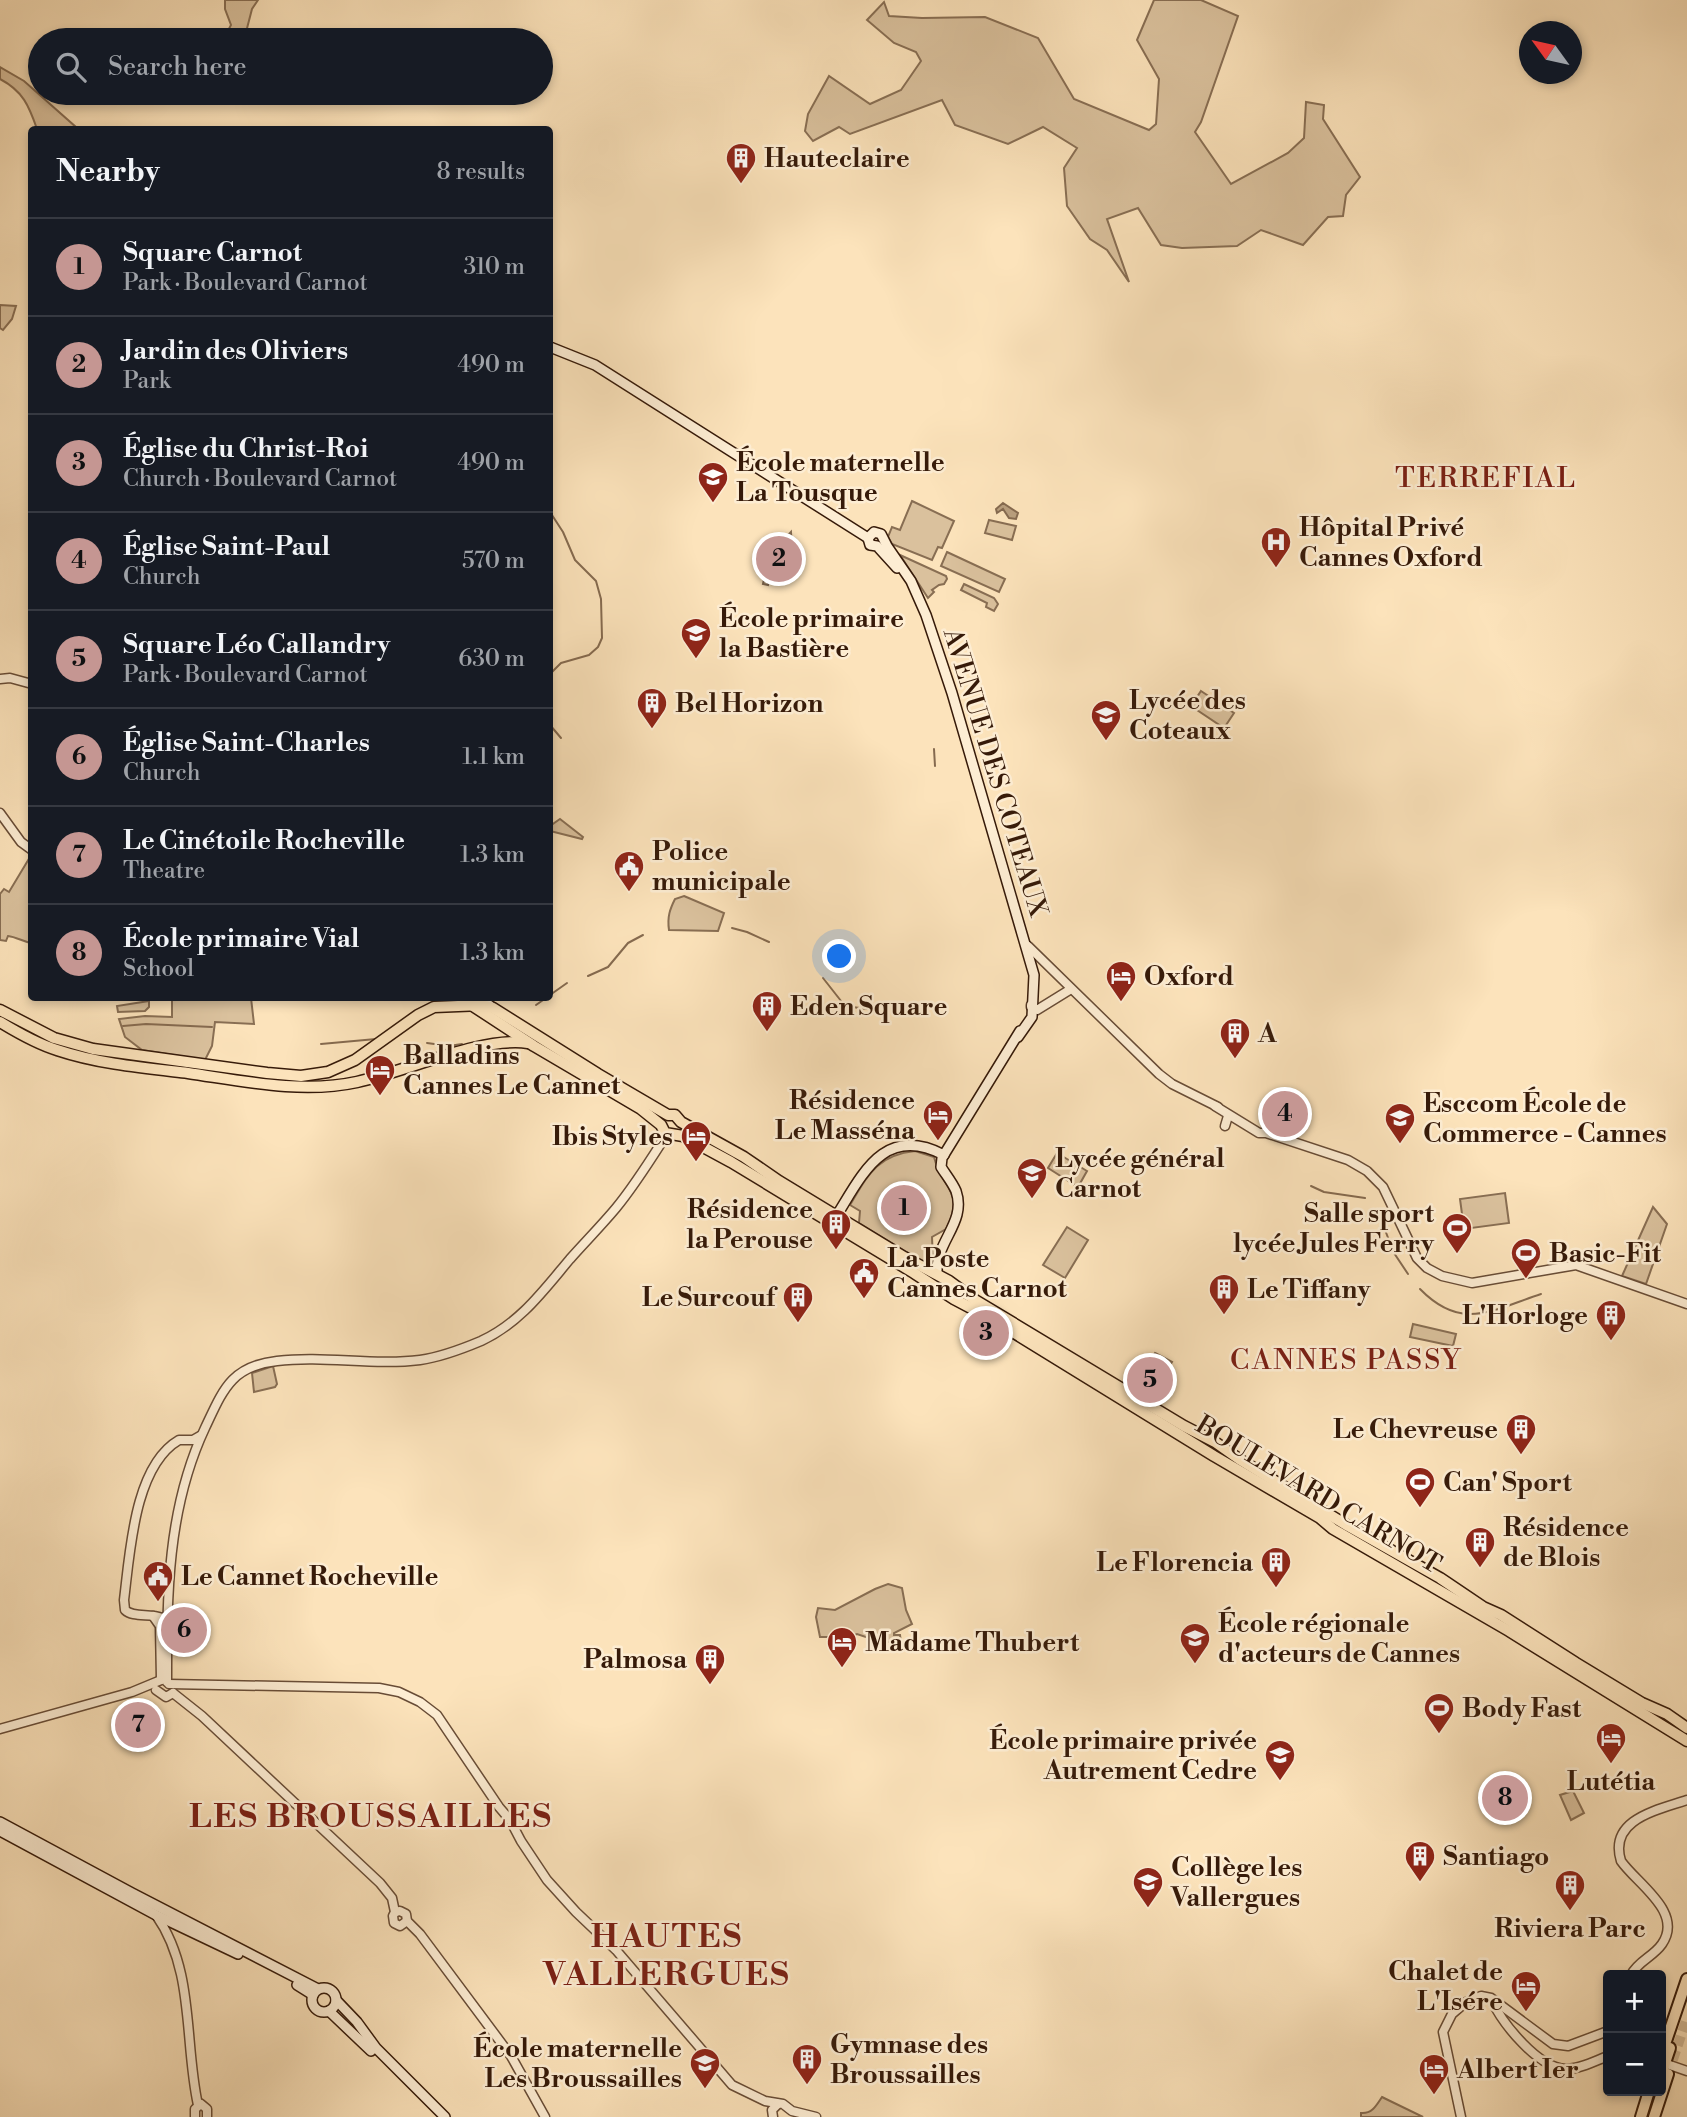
<!DOCTYPE html>
<meta charset="utf-8">
<style>
:root{--surface:#171b24;--page:#20242c;--text:#f1f3f6;--muted:#9ea1a6;--line:#363941;--accent:#c59692}
body{margin:0;font-family:"Libre Bodoni",serif;background:var(--page);color:var(--text)}
.controls{position:absolute;right:21px;bottom:21px;display:grid;overflow:hidden;border-radius:7px;box-shadow:0 4px 10px #0003}
.controls button{width:63px;height:63px;display:grid;place-items:center;padding:0;border:0;border-bottom:2px solid var(--line);background:var(--surface);color:var(--text);font:35px sans-serif}
.compass{position:absolute;left:1519px;top:21px;width:63px;height:63px;border-radius:50%;background:var(--surface);box-shadow:0 4px 10px #0003;rotate:303deg}
.you{position:absolute;left:840px;top:957px;width:24px;height:24px;margin:-18px;border:5px solid #fff;border-radius:50%;background:#1a73e8;box-shadow:0 0 0 10px #1a73e833}
.badge{display:grid;place-items:center;width:46px;height:46px;border-radius:50%;background:var(--accent);color:#111;font-size:23px;font-weight:700}
.pin{position:absolute;translate:-50% -50%;border:4px solid #fff;box-shadow:0 2px 7px #0006}
.list{margin:0;padding:0;list-style:none}
h2{display:flex;justify-content:space-between;align-items:center;height:91px;margin:0;padding:0 28px;font-size:30px}
h2 small{font-size:23px;font-weight:400;color:var(--muted)}
.list li{display:grid;grid-template-columns:46px 1fr auto;gap:21px;align-items:center;box-sizing:border-box;height:98px;padding:0 28px;border-top:2px solid var(--line)}
.list b{display:block;font-size:26px;white-space:nowrap}
.list p{margin:0;font-size:23px;white-space:nowrap;color:var(--muted)}
.list em{font-size:23px;font-style:normal;color:var(--muted)}
.icon{flex:none;width:38px;height:38px;fill:none;stroke:currentColor;stroke-width:2;stroke-linecap:round;stroke-linejoin:round}
.map{position:relative;flex:none;width:1687px;height:2117px;overflow:hidden}
.search{position:absolute;background:var(--surface);box-shadow:0 4px 10px #0003;left:28px;top:28px;width:525px;height:77px;display:flex;align-items:center;gap:18px;box-sizing:border-box;padding:0 24px;border-radius:38px;color:var(--muted);font-size:26px}
.panel{position:absolute;background:var(--surface);box-shadow:0 4px 10px #0003;left:28px;top:126px;width:525px;height:875px;border-radius:7px}
.map>svg:first-child{display:block}
.green{fill:#dac19d;stroke:#886e53;stroke-width:2}
.water{fill:#b99f7e;stroke:#856a4f;stroke-width:2}
.lines{fill:none;stroke-linecap:round;stroke-linejoin:round}
.stream{stroke:#856a4f;stroke-width:2}
.trunk-tunnel{stroke:#d4bb97;stroke-width:10;stroke-dasharray:10 5;stroke-linecap:butt}
.tertiary-casing{stroke:#684c36;stroke-width:11}
.secondary-casing{stroke:#361a09;stroke-width:12}
.primary-casing{stroke:#361a09;stroke-width:13}
.trunk-casing{stroke:#361a09;stroke-width:14}
.tertiary{stroke:#fdedd3;stroke-width:8}
.secondary{stroke:#fdedd3;stroke-width:9}
.primary{stroke:#fce3bb;stroke-width:10}
.trunk{stroke:#fce3bb;stroke-width:10}
.labels{text-anchor:middle;stroke-width:5;stroke-linejoin:round;paint-order:stroke}
.poi-label{font-size:26px;font-weight:bold;fill:#361a09;stroke:#fdedd3;text-anchor:start}
.street-label{font-size:26px;fill:#361a09;stroke:#fdedd3}
.neighbourhood-label{font-size:28px;letter-spacing:2px;fill:#7a1f14;stroke:#fdedd3}
.district-label{font-size:33px;font-weight:bold;letter-spacing:2px;fill:#7a1f14;stroke:#fdedd3}
</style>
<div class="map">
<svg width="1687" height="2117" viewBox="0 0 1687 2117">
<rect width="100%" height="100%" fill="#fce3bb"/>
<filter id="stains"><feTurbulence type="fractalNoise" baseFrequency=".00286" numOctaves="4"/><feColorMatrix values="0 0 0 0 .2 0 0 0 0 .09 0 0 0 0 .02 0 0 0 .5 -.17"/></filter>
<radialGradient id="worn" r=".72"><stop offset=".6" stop-color="#630" stop-opacity="0"/><stop offset="1" stop-color="#630" stop-opacity=".3"/></radialGradient>
<!-- green -->
<g class="green">
<polygon points="225,0 258,0 252,9 244,40 223,40 231,25 225,9"/>
<polygon points="1154,0 1201,0 1238,16 1201,122 1195,132 1231,184 1288,153 1304,138 1306,102 1324,105 1323,119 1360,177 1346,195 1343,216 1328,217 1303,245 1261,230 1237,246 1182,248 1161,245 1138,208 1107,219 1129,282 1107,250 1090,239 1067,206 1064,168 1077,148 1043,127 1008,144 955,125 942,100 850,134 839,127 813,141 805,131 808,114 829,76 870,104 901,90 921,61 916,52 894,43 867,20 884,2 889,16 922,18 985,17 1038,38 1074,99 1149,130 1156,124 1159,79 1137,40"/>
<path d="M0,67L24,81L76,127L83,129H37C29,106 23,91 0,79Z"/>
<polygon points="0,305 16,306 12,319 3,330 0,328"/>
<polygon points="912,501 954,521 942,548 938,547 932,560 892,544 888,537 892,527 900,530"/>
<polygon points="989,520 1016,526 1012,540 985,533"/>
<polygon points="791,532 792,547 780,583 769,580 768,585 763,584 769,556"/>
<polygon points="947,552 1005,579 999,592 941,566"/>
<polygon points="900,555 946,576 947,579 944,584 939,585 932,590 934,592 928,598"/>
<polygon points="964,584 994,598 998,604 994,611 986,607 987,603 961,590"/>
<polygon points="1201,691 1234,713 1224,728 1191,706"/>
<polygon points="560,819 583,837 582,839 550,831 550,826"/>
<path d="M30,857L31,943C22,941 16,937 8,936L6,941L0,940V894L4,889L9,892Z"/>
<path d="M684,896L724,913L718,931L669,930C667,917 670,909 675,899Z"/>
<polygon points="172,998 251,998 254,1024 215,1022 212,1046 205,1060 142,1050 125,1037 119,1019 145,1016 172,1017"/>
<polygon points="149,1001 149,1007 145,1011 118,1012 117,1006"/>
<path d="M915,1151L934,1157C942,1190 966,1191 946,1229L932,1237L933,1261L926,1264L859,1223L860,1211L850,1205C868,1175 877,1155 915,1151Z"/>
<polygon points="1057,1153 1087,1171 1078,1187 1048,1168"/>
<polygon points="1505,1193 1509,1223 1464,1229 1460,1199"/>
<polygon points="1653,1207 1667,1224 1646,1284 1622,1276"/>
<polygon points="1067,1227 1088,1240 1065,1278 1043,1265"/>
<polygon points="1413,1324 1456,1334 1453,1346 1410,1337"/>
<polygon points="1155,1353 1172,1362 1150,1398 1134,1389"/>
<polygon points="273,1366 277,1384 275,1387 254,1392 252,1373"/>
<polygon points="888,1584 902,1588 906,1610 912,1624 894,1633 894,1635 900,1635 901,1642 881,1642 857,1634 849,1637 820,1637 816,1617 818,1608 835,1610 875,1589"/>
<polygon points="1573,1791 1584,1813 1571,1820 1560,1795"/>
<path d="M1382,2097L1386,2099L1423,2117H1361V2113C1372,2114 1376,2106 1382,2097Z"/>
</g>
<!-- water -->
<polygon class="water" points="1003,503 1018,513 1016,519 1009,518 1003,509 997,513 996,509"/>
<g class="lines">
<!-- stream -->
<g class="stream">
<polyline points="550,512 563,532 575,560 596,581 601,599 602,638 598,647 589,655 561,663 550,674"/>
<polyline points="550,725 561,738"/>
<polyline points="934,749 935,766"/>
<polyline points="732,928 747,932 769,942"/>
<polyline points="588,976 608,967 628,943 643,935"/>
<polyline points="823,978 845,1006 867,1009"/>
<polyline points="550,995 567,983"/>
<polyline points="536,1005 546,998"/>
<polyline points="123,1026 146,1024 212,1027"/>
<polyline points="427,1043 449,1046 462,1044"/>
<polyline points="321,1044 376,1039"/>
<polyline points="1311,1186 1324,1192 1365,1198"/>
<polyline points="1378,1212 1394,1253 1408,1274"/>
<path d="M1420,1289C1462,1332 1492,1310 1541,1294"/>
</g>
<!-- trunk-tunnel -->
<polyline class="trunk-tunnel" points="1668,2074 1687,2018"/>
<!-- tertiary casing -->
<g class="tertiary-casing">
<g id="tertiary">
<polyline points="0,679 10,678 32,684"/>
<polyline points="0,813 21,842 32,850"/>
<polyline points="1028,946 1159,1074 1172,1084 1218,1107"/>
<polyline points="1031,1005 1031,1007 1037,1010 1071,989"/>
<polyline points="1215,1106 1259,1133 1266,1133 1348,1160 1367,1171 1383,1187 1417,1258 1427,1268 1442,1276 1472,1283 1576,1265 1687,1304"/>
<polyline points="1225,1126 1228,1116"/>
<polyline points="153,1616 160,1626 161,1680"/>
<path d="M167,1616L162,1618C150,1613 133,1618 125,1610L124,1600C130,1553 134,1466 179,1440H193L200,1436"/>
<path d="M167,1682C167,1595 167,1509 205,1428C223,1390 231,1366 277,1361C324,1355 373,1366 420,1360C441,1357 462,1349 481,1341C520,1323 543,1291 570,1259C585,1242 601,1226 616,1208C635,1185 651,1159 667,1134"/>
<polyline points="169,1684 379,1688 399,1692 420,1702 437,1715 499,1807 510,1820 521,1841 547,1880 576,1912 616,1950 732,2085 765,2101 783,2104 792,2111 816,2117"/>
<polyline points="156,1690 166,1697 173,1693"/>
<polyline points="173,1693 202,1716 380,1883 392,1898 395,1912 393,1916 394,1923 400,1926 407,1921"/>
<polyline points="0,1729 132,1692 161,1680"/>
<polyline points="395,1912 400,1911 406,1914 407,1921 420,1934 511,2056 545,2117"/>
<path d="M156,1915C195,1970 184,2042 198,2105"/>
<path d="M1631,1975C1638,1961 1653,1957 1662,1944C1684,1912 1637,1884 1621,1861C1608,1819 1658,1810 1687,1800"/>
<path d="M1492,2001C1503,2024 1538,2068 1566,2069C1580,2069 1595,2061 1608,2056"/>
<polyline points="1661,2062 1687,2071"/>
<polyline points="195,2117 195,2109 201,2104 207,2109 207,2117"/>
<polyline points="773,2117 772,2110 778,2104"/>
<polyline points="1461,2117 1443,2032 1452,2014 1466,2002 1481,1996 1491,1998 1553,2044 1568,2046 1608,2031"/>
</g>
</g>
<!-- secondary casing -->
<g class="secondary-casing">
<g id="secondary">
<polyline points="550,347 595,365 868,538"/>
<polyline points="868,538 874,532 881,534 887,546 911,581 926,615 952,693 1034,975 1032,1017 1018,1037"/>
<polyline points="868,538 870,545 877,546 897,568"/>
<polyline points="480,998 493,1008"/>
<path d="M837,1215C863,1173 885,1124 944,1155"/>
<path d="M937,1274C935,1241 967,1223 956,1191C952,1182 946,1175 941,1167L942,1158L1020,1031"/>
<polyline points="0,1822 132,1893 318,1989"/>
<polyline points="0,1831 156,1915 238,1954"/>
<polyline points="297,1985 313,1995"/>
<circle cx="324" cy="2000" r="12"/>
<polyline points="336,2000 357,2022 376,2048 445,2117"/>
<polyline points="329,2011 371,2051"/>
</g>
</g>
<!-- primary casing -->
<g class="primary-casing">
<g id="primary">
<polyline points="473,1006 534,1046 641,1109 661,1125 665,1133 683,1136 731,1162 914,1273 954,1299 990,1318 1214,1456 1320,1518 1333,1529 1509,1631 1687,1741"/>
<polyline points="0,1010 54,1038 93,1049 267,1073 301,1076 328,1072 355,1060 418,1015 434,1007 482,1005 493,1008 598,1074 668,1115 675,1115 681,1122 744,1157 779,1181 904,1257 949,1281 975,1300 1106,1379 1184,1426 1215,1442 1239,1459 1348,1526 1440,1578 1483,1607 1501,1615 1576,1663 1642,1703 1667,1714 1687,1728"/>
<path d="M0,1022C18,1033 37,1044 57,1050C99,1064 145,1068 188,1073C243,1081 302,1094 357,1082C405,1072 482,1036 528,1043"/>
</g>
</g>
<!-- trunk casing -->
<g class="trunk-casing">
<g id="trunk">
<polyline points="1661,2056 1687,1979"/>
<polyline points="1661,2075 1670,2048"/>
<polyline points="1641,2117 1649,2091"/>
<polyline points="1654,2117 1668,2074"/>
</g>
</g>
<!-- tertiary -->
<use href="#tertiary" class="tertiary"/>
<!-- secondary -->
<use href="#secondary" class="secondary"/>
<!-- primary -->
<use href="#primary" class="primary"/>
<!-- trunk -->
<use href="#trunk" class="trunk"/>
</g>
<!-- icons -->
<defs>
<g id="building-pin" transform="scale(1.575)"><path d="M0 17L-7.5 6A9.5 9.5 0 1 1 7.5 6Z" fill="#8f2418" stroke="#fdedd3"/><path d="M-4-6H4V6H1V3H-1V6H-4ZM-2.5-4.3h1.7v1.8h-1.7ZM.8-4.3h1.7v1.8H.8ZM-2.5-1h1.7V.8h-1.7ZM.8-1h1.7V.8H.8Z" fill="#fff"/></g>
<g id="school-pin" transform="scale(1.575)"><path d="M0 17L-7.5 6A9.5 9.5 0 1 1 7.5 6Z" fill="#8f2418" stroke="#fdedd3"/><path d="M0-5L7-2L0 1L-7-2ZM-4 1L0 2.5L4 1V4Q0 6-4 4Z" fill="#fff"/></g>
<g id="hospital-pin" transform="scale(1.575)"><path d="M0 17L-7.5 6A9.5 9.5 0 1 1 7.5 6Z" fill="#8f2418" stroke="#fdedd3"/><path d="M-5-5h3v3.5h4V-5h3V5h-3V1.5h-4V5h-3Z" fill="#fff"/></g>
<g id="civic-pin" transform="scale(1.575)"><path d="M0 17L-7.5 6A9.5 9.5 0 1 1 7.5 6Z" fill="#8f2418" stroke="#fdedd3"/><path d="M-.6-6.5H3V-4.5H.6V-3L4-1V1h2V6H-6V1h2V-1L-.6-3ZM-1.2 2.5V6h2.4V2.5Z" fill="#fff"/></g>
<g id="hotel-pin" transform="scale(1.575)"><path d="M0 17L-7.5 6A9.5 9.5 0 1 1 7.5 6Z" fill="#8f2418" stroke="#fdedd3"/><path d="M-6-4.5h1.5V1H6V5H4.5V3h-9V5H-6ZM-4 0a1.8 1.8 0 1 1 3.6 0ZM.5 0V-2.5h3Q6-2.5 6 0Z" fill="#fff"/></g>
<g id="university-pin" transform="scale(1.575)"><path d="M0 17L-7.5 6A9.5 9.5 0 1 1 7.5 6Z" fill="#8f2418" stroke="#fdedd3"/><path d="M0-5L7-2L0 1L-7-2ZM-4 1L0 2.5L4 1V4Q0 6-4 4Z" fill="#fff"/></g>
<g id="stadium-pin" transform="scale(1.575)"><path d="M0 17L-7.5 6A9.5 9.5 0 1 1 7.5 6Z" fill="#8f2418" stroke="#fdedd3"/><path d="M0-5a6.5 5 0 1 0 0 10a6.5 5 0 1 0 0-10ZM-3.5-1.8h7v3.6h-7Z" fill="#fff"/></g>
</defs>
<g fill-rule="evenodd">
<use href="#building-pin" x="741" y="158"/>
<use href="#school-pin" x="713" y="477"/>
<use href="#hospital-pin" x="1276" y="542"/>
<use href="#school-pin" x="696" y="633"/>
<use href="#building-pin" x="652" y="703"/>
<use href="#school-pin" x="1106" y="715"/>
<use href="#civic-pin" x="629" y="866"/>
<use href="#hotel-pin" x="1121" y="976"/>
<use href="#building-pin" x="767" y="1006"/>
<use href="#building-pin" x="1235" y="1033"/>
<use href="#hotel-pin" x="380" y="1070"/>
<use href="#hotel-pin" x="938" y="1115"/>
<use href="#university-pin" x="1400" y="1118"/>
<use href="#hotel-pin" x="696" y="1136"/>
<use href="#school-pin" x="1032" y="1173"/>
<use href="#building-pin" x="836" y="1224"/>
<use href="#stadium-pin" x="1457" y="1228"/>
<use href="#stadium-pin" x="1526" y="1253"/>
<use href="#civic-pin" x="864" y="1273"/>
<use href="#building-pin" x="1224" y="1289"/>
<use href="#building-pin" x="798" y="1297"/>
<use href="#building-pin" x="1611" y="1315"/>
<use href="#building-pin" x="1521" y="1429"/>
<use href="#stadium-pin" x="1420" y="1482"/>
<use href="#building-pin" x="1480" y="1542"/>
<use href="#building-pin" x="1276" y="1562"/>
<use href="#civic-pin" x="158" y="1576"/>
<use href="#university-pin" x="1195" y="1638"/>
<use href="#hotel-pin" x="842" y="1642"/>
<use href="#building-pin" x="710" y="1659"/>
<use href="#stadium-pin" x="1439" y="1708"/>
<use href="#hotel-pin" x="1611" y="1738"/>
<use href="#school-pin" x="1280" y="1755"/>
<use href="#building-pin" x="1420" y="1856"/>
<use href="#school-pin" x="1148" y="1882"/>
<use href="#building-pin" x="1570" y="1885"/>
<use href="#hotel-pin" x="1526" y="1986"/>
<use href="#building-pin" x="807" y="2059"/>
<use href="#school-pin" x="705" y="2063"/>
<use href="#hotel-pin" x="1434" y="2069"/>
</g>
<g class="labels">
<!-- poi labels -->
<g class="poi-label">
<text x="764" y="167">Hauteclaire</text>
<text x="736" y="471">École maternelle<tspan x="736" dy="30">La Tousque</tspan></text>
<text x="1299" y="536">Hôpital Privé<tspan x="1299" dy="30">Cannes Oxford</tspan></text>
<text x="719" y="627">École primaire<tspan x="719" dy="30">la Bastière</tspan></text>
<text x="1129" y="709">Lycée des<tspan x="1129" dy="30">Coteaux</tspan></text>
<text x="675" y="712">Bel Horizon</text>
<text x="652" y="860">Police<tspan x="652" dy="30">municipale</tspan></text>
<text x="1144" y="985">Oxford</text>
<text x="790" y="1015">Eden Square</text>
<text x="1258" y="1042">A</text>
<text x="403" y="1064">Balladins<tspan x="403" dy="30">Cannes Le Cannet</tspan></text>
<text x="915" y="1109" text-anchor="end">Résidence<tspan x="915" dy="30">Le Masséna</tspan></text>
<text x="1423" y="1112">Esccom École de<tspan x="1423" dy="30">Commerce - Cannes</tspan></text>
<text x="673" y="1145" text-anchor="end">Ibis Styles</text>
<text x="1055" y="1167">Lycée général<tspan x="1055" dy="30">Carnot</tspan></text>
<text x="813" y="1218" text-anchor="end">Résidence<tspan x="813" dy="30">la Perouse</tspan></text>
<text x="1434" y="1222" text-anchor="end">Salle sport<tspan x="1434" dy="30">lycée Jules Ferry</tspan></text>
<text x="1549" y="1262">Basic-Fit</text>
<text x="887" y="1267">La Poste<tspan x="887" dy="30">Cannes Carnot</tspan></text>
<text x="1247" y="1298">Le Tiffany</text>
<text x="775" y="1306" text-anchor="end">Le Surcouf</text>
<text x="1588" y="1324" text-anchor="end">L'Horloge</text>
<text x="1498" y="1438" text-anchor="end">Le Chevreuse</text>
<text x="1443" y="1491">Can' Sport</text>
<text x="1503" y="1536">Résidence<tspan x="1503" dy="30">de Blois</tspan></text>
<text x="1253" y="1571" text-anchor="end">Le Florencia</text>
<text x="181" y="1585">Le Cannet Rocheville</text>
<text x="1218" y="1632">École régionale<tspan x="1218" dy="30">d'acteurs de Cannes</tspan></text>
<text x="865" y="1651">Madame Thubert</text>
<text x="687" y="1668" text-anchor="end">Palmosa</text>
<text x="1462" y="1717">Body Fast</text>
<text x="1257" y="1749" text-anchor="end">École primaire privée<tspan x="1257" dy="30">Autrement Cedre</tspan></text>
<text x="1611" y="1790" text-anchor="middle">Lutétia</text>
<text x="1443" y="1865">Santiago</text>
<text x="1171" y="1876">Collège les<tspan x="1171" dy="30">Vallergues</tspan></text>
<text x="1570" y="1937" text-anchor="middle">Riviera Parc</text>
<text x="1503" y="1980" text-anchor="end">Chalet de<tspan x="1503" dy="30">L'Isére</tspan></text>
<text x="830" y="2053">Gymnase des<tspan x="830" dy="30">Broussailles</tspan></text>
<text x="682" y="2057" text-anchor="end">École maternelle<tspan x="682" dy="30">Les Broussailles</tspan></text>
<text x="1457" y="2078">Albert Ier</text>
</g>
<!-- street labels -->
<g class="street-label">
<text transform="translate(996 772) rotate(73)" y="9">AVENUE DES COTEAUX</text>
<text transform="translate(1319 1494) rotate(31)" y="9">BOULEVARD CARNOT</text>
</g>
<!-- neighbourhood labels -->
<g class="neighbourhood-label">
<text x="1486" y="487">TERREFIAL</text>
<text x="1346" y="1369">CANNES PASSY</text>
</g>
<!-- district labels -->
<g class="district-label">
<text x="371" y="1827">LES BROUSSAILLES</text>
<text x="667" y="1947">HAUTES<tspan x="667" dy="38">VALLERGUES</tspan></text>
</g>
</g>
<rect width="100%" height="100%" filter="url(#stains)"/>
<rect width="100%" height="100%" fill="url(#worn)"/>
</svg>
<div class="controls">
<button>+</button>
<button>−</button>
</div>
<svg class="compass" viewBox="-18 -18 36 36"><path d="M0-13l5 13h-10z" fill="#e53935"/><path d="M0 13l5-13h-10z" fill="#9ea1a6"/></svg>
<div class="you"></div>
<div class="pin badge" style="left:904px;top:1208px">1</div>
<div class="pin badge" style="left:779px;top:559px">2</div>
<div class="pin badge" style="left:986px;top:1333px">3</div>
<div class="pin badge" style="left:1285px;top:1114px">4</div>
<div class="pin badge" style="left:1150px;top:1380px">5</div>
<div class="pin badge" style="left:184px;top:1630px">6</div>
<div class="pin badge" style="left:138px;top:1725px">7</div>
<div class="pin badge" style="left:1505px;top:1798px">8</div>
<div class="search"><svg class="icon" aria-label="search" viewBox="0 0 24 24"><circle cx="10" cy="10" r="6"/><path d="M15 15l6 6"/></svg>Search here</div>
<section class="panel">
<h2>Nearby<small>8 results</small></h2>
<ul class="list">
<li><span class="badge">1</span><div><b>Square Carnot</b><p>Park · Boulevard Carnot</p></div><em>310 m</em></li>
<li><span class="badge">2</span><div><b>Jardin des Oliviers</b><p>Park</p></div><em>490 m</em></li>
<li><span class="badge">3</span><div><b>Église du Christ-Roi</b><p>Church · Boulevard Carnot</p></div><em>490 m</em></li>
<li><span class="badge">4</span><div><b>Église Saint-Paul</b><p>Church</p></div><em>570 m</em></li>
<li><span class="badge">5</span><div><b>Square Léo Callandry</b><p>Park · Boulevard Carnot</p></div><em>630 m</em></li>
<li><span class="badge">6</span><div><b>Église Saint-Charles</b><p>Church</p></div><em>1.1 km</em></li>
<li><span class="badge">7</span><div><b>Le Cinétoile Rocheville</b><p>Theatre</p></div><em>1.3 km</em></li>
<li><span class="badge">8</span><div><b>École primaire Vial</b><p>School</p></div><em>1.3 km</em></li>
</ul>
</section>
</div>
